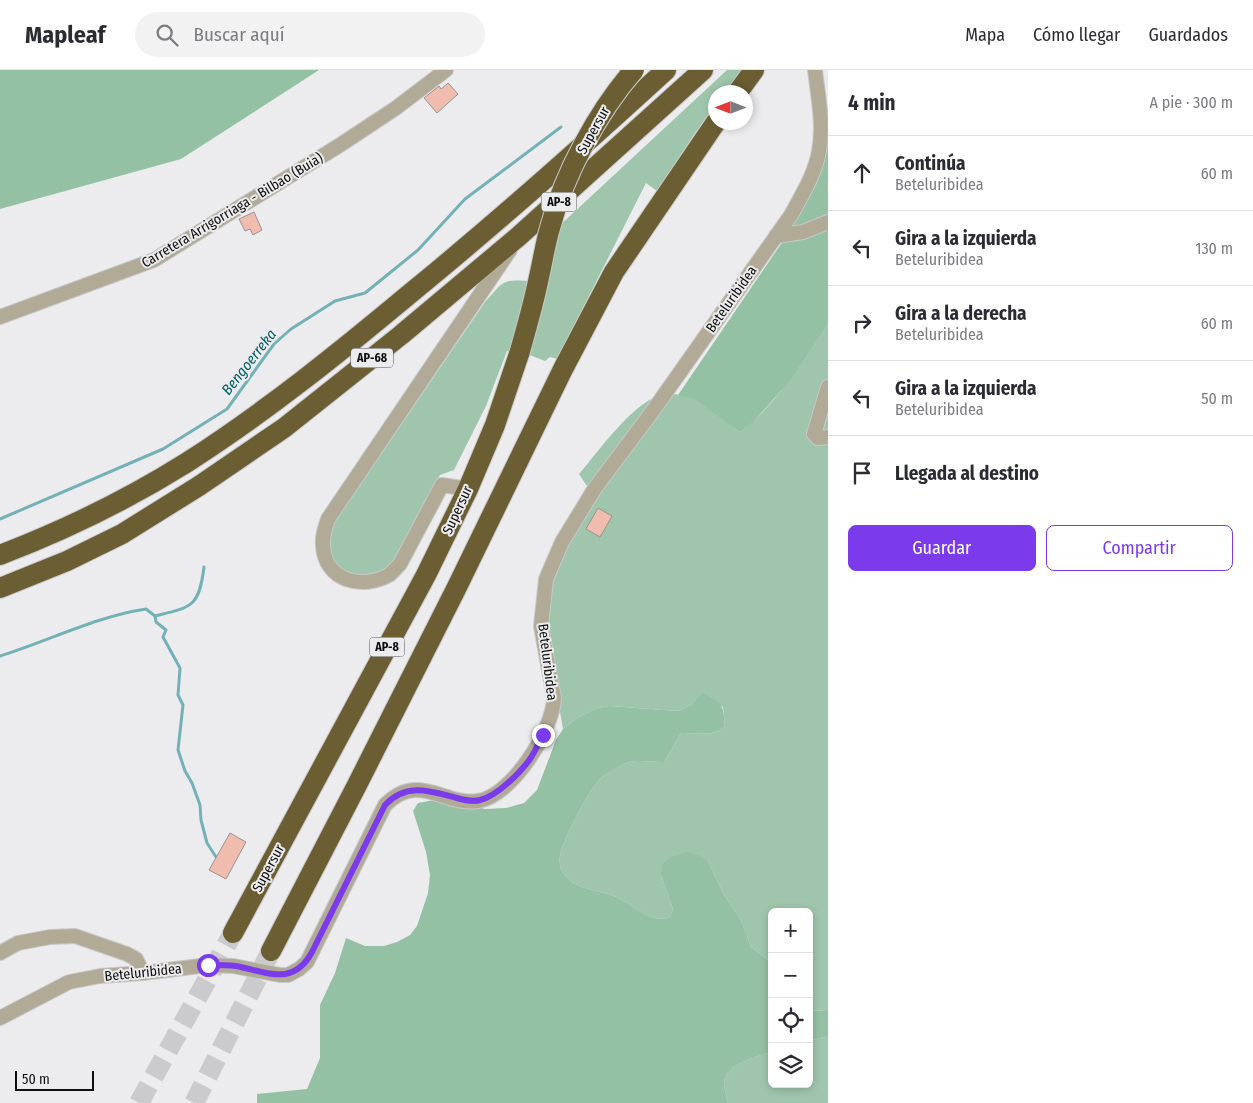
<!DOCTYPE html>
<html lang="es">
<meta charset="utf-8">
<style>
:root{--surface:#fff;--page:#f2f2f3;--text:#2b2b33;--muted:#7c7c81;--line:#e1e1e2;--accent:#7c3aed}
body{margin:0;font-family:"Fira Sans Condensed",sans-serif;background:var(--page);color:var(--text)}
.controls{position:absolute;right:15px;bottom:15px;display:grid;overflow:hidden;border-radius:8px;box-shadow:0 2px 8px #0003}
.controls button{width:45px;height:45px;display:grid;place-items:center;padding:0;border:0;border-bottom:1px solid var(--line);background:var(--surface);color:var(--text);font:25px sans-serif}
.compass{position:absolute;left:708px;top:15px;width:45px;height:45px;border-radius:50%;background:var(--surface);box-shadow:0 2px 8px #0003;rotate:270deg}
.scale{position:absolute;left:15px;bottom:12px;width:79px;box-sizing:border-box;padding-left:5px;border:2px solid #0e0e0f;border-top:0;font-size:14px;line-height:18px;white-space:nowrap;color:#0e0e0f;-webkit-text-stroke:4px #ececee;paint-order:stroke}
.stop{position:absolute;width:15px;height:15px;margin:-11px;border:4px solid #7c3aed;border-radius:50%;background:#fff}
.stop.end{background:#7c3aed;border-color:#fff;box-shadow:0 1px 5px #0008}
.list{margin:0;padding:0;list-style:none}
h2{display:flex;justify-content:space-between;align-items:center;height:65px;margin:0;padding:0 20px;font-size:21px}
h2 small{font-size:16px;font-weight:400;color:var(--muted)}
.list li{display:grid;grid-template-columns:32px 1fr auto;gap:15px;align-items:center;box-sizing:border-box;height:75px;padding:0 20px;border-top:1px solid var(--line)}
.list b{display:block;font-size:19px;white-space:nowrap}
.list p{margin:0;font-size:16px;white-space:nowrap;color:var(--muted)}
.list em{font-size:16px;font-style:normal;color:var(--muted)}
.actions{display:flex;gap:10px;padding:15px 20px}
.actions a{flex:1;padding:11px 0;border:1px solid var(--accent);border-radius:8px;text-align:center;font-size:18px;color:var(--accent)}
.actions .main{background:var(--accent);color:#fff}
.icon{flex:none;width:28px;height:28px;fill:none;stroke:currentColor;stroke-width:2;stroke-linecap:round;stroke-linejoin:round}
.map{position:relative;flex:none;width:828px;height:1033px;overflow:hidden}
header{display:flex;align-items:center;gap:30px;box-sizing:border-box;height:70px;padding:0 25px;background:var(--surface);border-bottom:1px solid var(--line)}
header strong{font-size:24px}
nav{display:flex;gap:28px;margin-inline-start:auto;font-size:18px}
.search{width:350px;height:45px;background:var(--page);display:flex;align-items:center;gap:12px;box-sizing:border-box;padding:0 18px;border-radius:28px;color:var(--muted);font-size:19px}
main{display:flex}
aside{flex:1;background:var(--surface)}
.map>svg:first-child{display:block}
.green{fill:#9fc6ad}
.forest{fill:#94c1a4}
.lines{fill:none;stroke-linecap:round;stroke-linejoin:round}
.stream{stroke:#74b1b7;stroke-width:3}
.building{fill:#f0bcae;stroke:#989594}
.highway-tunnel{stroke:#cbcbcd;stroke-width:20;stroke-dasharray:20 10;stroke-linecap:butt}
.minor-casing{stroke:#c8c8ca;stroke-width:16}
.highway-casing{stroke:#c8c8ca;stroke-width:22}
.minor{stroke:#b0aa96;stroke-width:14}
.highway{stroke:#6c5e33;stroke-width:20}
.highway-bridge-casing{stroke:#c8c8ca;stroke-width:22;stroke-linecap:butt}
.highway-bridge{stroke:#6c5e33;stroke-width:20}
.route{stroke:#7c3aed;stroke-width:6}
.labels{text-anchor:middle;stroke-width:4;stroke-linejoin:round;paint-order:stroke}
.shield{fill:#ececee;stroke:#515152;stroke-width:1}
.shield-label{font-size:12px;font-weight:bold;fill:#0e0e0f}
.street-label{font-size:14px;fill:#0e0e0f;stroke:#ececee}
.water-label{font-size:15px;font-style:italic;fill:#005d63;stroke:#ececee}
</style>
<header>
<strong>Mapleaf</strong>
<div class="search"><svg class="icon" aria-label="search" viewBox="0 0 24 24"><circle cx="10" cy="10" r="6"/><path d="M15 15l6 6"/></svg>Buscar aquí</div>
<nav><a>Mapa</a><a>Cómo llegar</a><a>Guardados</a></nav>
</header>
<main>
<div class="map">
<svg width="828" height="1033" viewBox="0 0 828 1033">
<rect width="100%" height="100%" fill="#ececee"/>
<!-- green -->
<g class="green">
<path d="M727,0H743L726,22H716L715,36L695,63L657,121L646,113L557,289L550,287L545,291L527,284L507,281L486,336L454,400L440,405L398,486L390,497L377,505H350L340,499L331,487L328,472L331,457L485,232C503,212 502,209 529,211L558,157Z"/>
<path d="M828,254V940L809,941V842H772V893L751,877L741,850L723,823L708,791L661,805L673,839L670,847C653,854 636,838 622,830C605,819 576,822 564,804C560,799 559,793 560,786C562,771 589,720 600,709C606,703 619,697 626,693C636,689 653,692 664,692L681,663C695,663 714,667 725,656L723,637L703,624L691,635L678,641L610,636L597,638L577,648L563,659L547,568L549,519L569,474L591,439V422L579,404C599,381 630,336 658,326C669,322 683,325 693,328C705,333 729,353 740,362C778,333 802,292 828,254Z"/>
<path d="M828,966V1033H728C727,1027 724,1019 724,1013C725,994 757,986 772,982V1014H809V971Z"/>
</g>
<!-- forest -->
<g class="forest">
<polygon points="0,0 319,0 181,89 0,139"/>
<polygon points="826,63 828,65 828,254 790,311 753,352 740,362 694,329 678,325 783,171 817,113"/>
<path d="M703,623C723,634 723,633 725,656C714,667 695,663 681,663L664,692C653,692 636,689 626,693C619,697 606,703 600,709C589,720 562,771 560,786C559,793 560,799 564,804C576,822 605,819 622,830C636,838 653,854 670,847L673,839L661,805L662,794L671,787L686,782L699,785L708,791L723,823L741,850L751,877L772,893V982C757,986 725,994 724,1013C724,1019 727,1027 728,1033H257V1024L307,1019L320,988V935L335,903L346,868L365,876H384L397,872L410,865L417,856L428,823L430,805L426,782L413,741L418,733L434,730H454L485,739L506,738L524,733L537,720L556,670L563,659L577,648L597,638L610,636L678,641L691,635Z"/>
<polygon points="828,940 828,966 809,971 809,941"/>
</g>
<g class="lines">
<!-- stream -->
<g class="stream">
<polyline points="0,449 163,379 227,339 274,274 291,259 335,231 365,223 418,180 465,129 561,57"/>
<polyline points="155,546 156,552 166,560 163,567 180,598 178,625 183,635 178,680 185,701 192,713 200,735 201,750 207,773 216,787"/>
<path d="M0,586C49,571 94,547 146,539L155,546C191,537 199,538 204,497"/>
</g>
</g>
<!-- building -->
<g class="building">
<polygon points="448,13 458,24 437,43 424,28 439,16 441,19"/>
<polygon points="254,142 262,160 253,165 250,159 245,161 239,149"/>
<polygon points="598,438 612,446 600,467 586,459"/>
<polygon points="230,763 246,772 226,809 209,800"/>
</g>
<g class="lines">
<!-- highway-tunnel -->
<g class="highway-tunnel">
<polyline points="139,1033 233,863"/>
<polyline points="194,1033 271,881"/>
</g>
<!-- minor casing -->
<g class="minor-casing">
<g id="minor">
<polyline points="776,166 803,162 828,152"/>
<polyline points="0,247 154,190 340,75 396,38 446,0"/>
<polyline points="828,317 814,364 818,368 828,367"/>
<path d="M468,419L442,415L400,494C396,498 393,502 389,505C362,520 325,511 323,476C322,466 325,458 328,449L510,180"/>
<polyline points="0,883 18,873 50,867 75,866 127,884 136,889 143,903"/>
<path d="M0,948L69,912L100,906L143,903L208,895L233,896L280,905H288L299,899L307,892L385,735C419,701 444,736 478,731C512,726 553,660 554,628L541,556L546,509L562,472L595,418L652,342L791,145C802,125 815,104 819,81C824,55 818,26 815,0"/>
</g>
</g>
<!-- highway casing -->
<g class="highway-casing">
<g id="highway">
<polyline points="738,22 754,0"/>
<path d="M0,485C65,460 127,430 186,393C266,342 340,282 412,222C499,151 583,76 666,0"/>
<polyline points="0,518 67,491 122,464 199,416 284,358 401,265 519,166 703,0"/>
<polyline points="233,863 426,505 468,419 495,355 520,281"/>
<polyline points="271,881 357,715 457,517 563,299 614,202 716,52"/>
</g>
</g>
<!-- minor -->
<use href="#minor" class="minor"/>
<!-- highway -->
<use href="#highway" class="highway"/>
<!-- highway-bridge casing -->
<g class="highway-bridge-casing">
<path id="highway-bridge" d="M520,281C527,256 534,232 539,207C543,190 545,174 550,158C564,104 598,41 634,0"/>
</g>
<!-- highway-bridge -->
<use href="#highway-bridge" class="highway-bridge"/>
</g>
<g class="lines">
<!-- route -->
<path class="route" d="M208,895C217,895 227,895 236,896C267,902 293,917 312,882L385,735C407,712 430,721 457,728C464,730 473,732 480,730C497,726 520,703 530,689C535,682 539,672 543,665"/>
</g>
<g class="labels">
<!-- shield labels -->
<g class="shield">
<rect x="541.5" y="122.5" width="35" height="19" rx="4"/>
<rect x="351" y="278.5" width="42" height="19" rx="4"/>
<rect x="369.5" y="567.5" width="35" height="19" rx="4"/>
</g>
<g class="shield-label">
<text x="559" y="136">AP-8</text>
<text x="372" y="292">AP-68</text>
<text x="387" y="581">AP-8</text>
</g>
<!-- street labels -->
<g class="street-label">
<text transform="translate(593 60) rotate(-61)" y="5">Supersur</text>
<text transform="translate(232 140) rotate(-31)" y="5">Carretera Arrigorriaga - Bilbao (Buia)</text>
<text transform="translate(731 229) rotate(-55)" y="5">Beteluribidea</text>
<text transform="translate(457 440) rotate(-65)" y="5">Supersur</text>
<text transform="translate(548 592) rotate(83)" y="5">Beteluribidea</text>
<text transform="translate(268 798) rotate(-62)" y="5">Supersur</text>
<text transform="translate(143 902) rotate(-6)" y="5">Beteluribidea</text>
</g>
<!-- water labels -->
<g class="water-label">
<text transform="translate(249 292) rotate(-52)" y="5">Bengoerreka</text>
</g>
</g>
</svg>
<div class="controls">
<button>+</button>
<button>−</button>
<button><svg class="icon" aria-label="locate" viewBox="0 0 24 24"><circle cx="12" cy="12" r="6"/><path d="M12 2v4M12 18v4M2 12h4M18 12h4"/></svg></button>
<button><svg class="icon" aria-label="layers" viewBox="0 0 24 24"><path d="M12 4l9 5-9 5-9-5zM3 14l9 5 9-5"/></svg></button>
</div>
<svg class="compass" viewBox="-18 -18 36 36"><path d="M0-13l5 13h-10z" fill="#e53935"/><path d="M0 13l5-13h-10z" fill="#7c7c81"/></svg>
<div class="scale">50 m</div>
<div class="stop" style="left:208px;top:895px"></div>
<div class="stop end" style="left:543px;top:665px"></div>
</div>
<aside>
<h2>4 min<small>A pie · 300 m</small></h2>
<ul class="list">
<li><svg class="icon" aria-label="ahead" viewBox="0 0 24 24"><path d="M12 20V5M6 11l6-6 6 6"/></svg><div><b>Continúa</b><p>Beteluribidea</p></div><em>60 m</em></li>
<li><svg class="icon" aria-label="left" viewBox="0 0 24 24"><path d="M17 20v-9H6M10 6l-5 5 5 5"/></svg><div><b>Gira a la izquierda</b><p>Beteluribidea</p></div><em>130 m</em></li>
<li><svg class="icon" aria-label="right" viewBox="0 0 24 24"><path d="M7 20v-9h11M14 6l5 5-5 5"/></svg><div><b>Gira a la derecha</b><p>Beteluribidea</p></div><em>60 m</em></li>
<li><svg class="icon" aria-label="left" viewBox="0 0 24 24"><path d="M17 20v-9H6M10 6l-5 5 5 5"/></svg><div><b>Gira a la izquierda</b><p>Beteluribidea</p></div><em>50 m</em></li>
<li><svg class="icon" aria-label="arrive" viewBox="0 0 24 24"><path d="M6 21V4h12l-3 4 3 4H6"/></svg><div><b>Llegada al destino</b></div></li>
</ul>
<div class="actions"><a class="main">Guardar</a><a>Compartir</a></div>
</aside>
</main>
